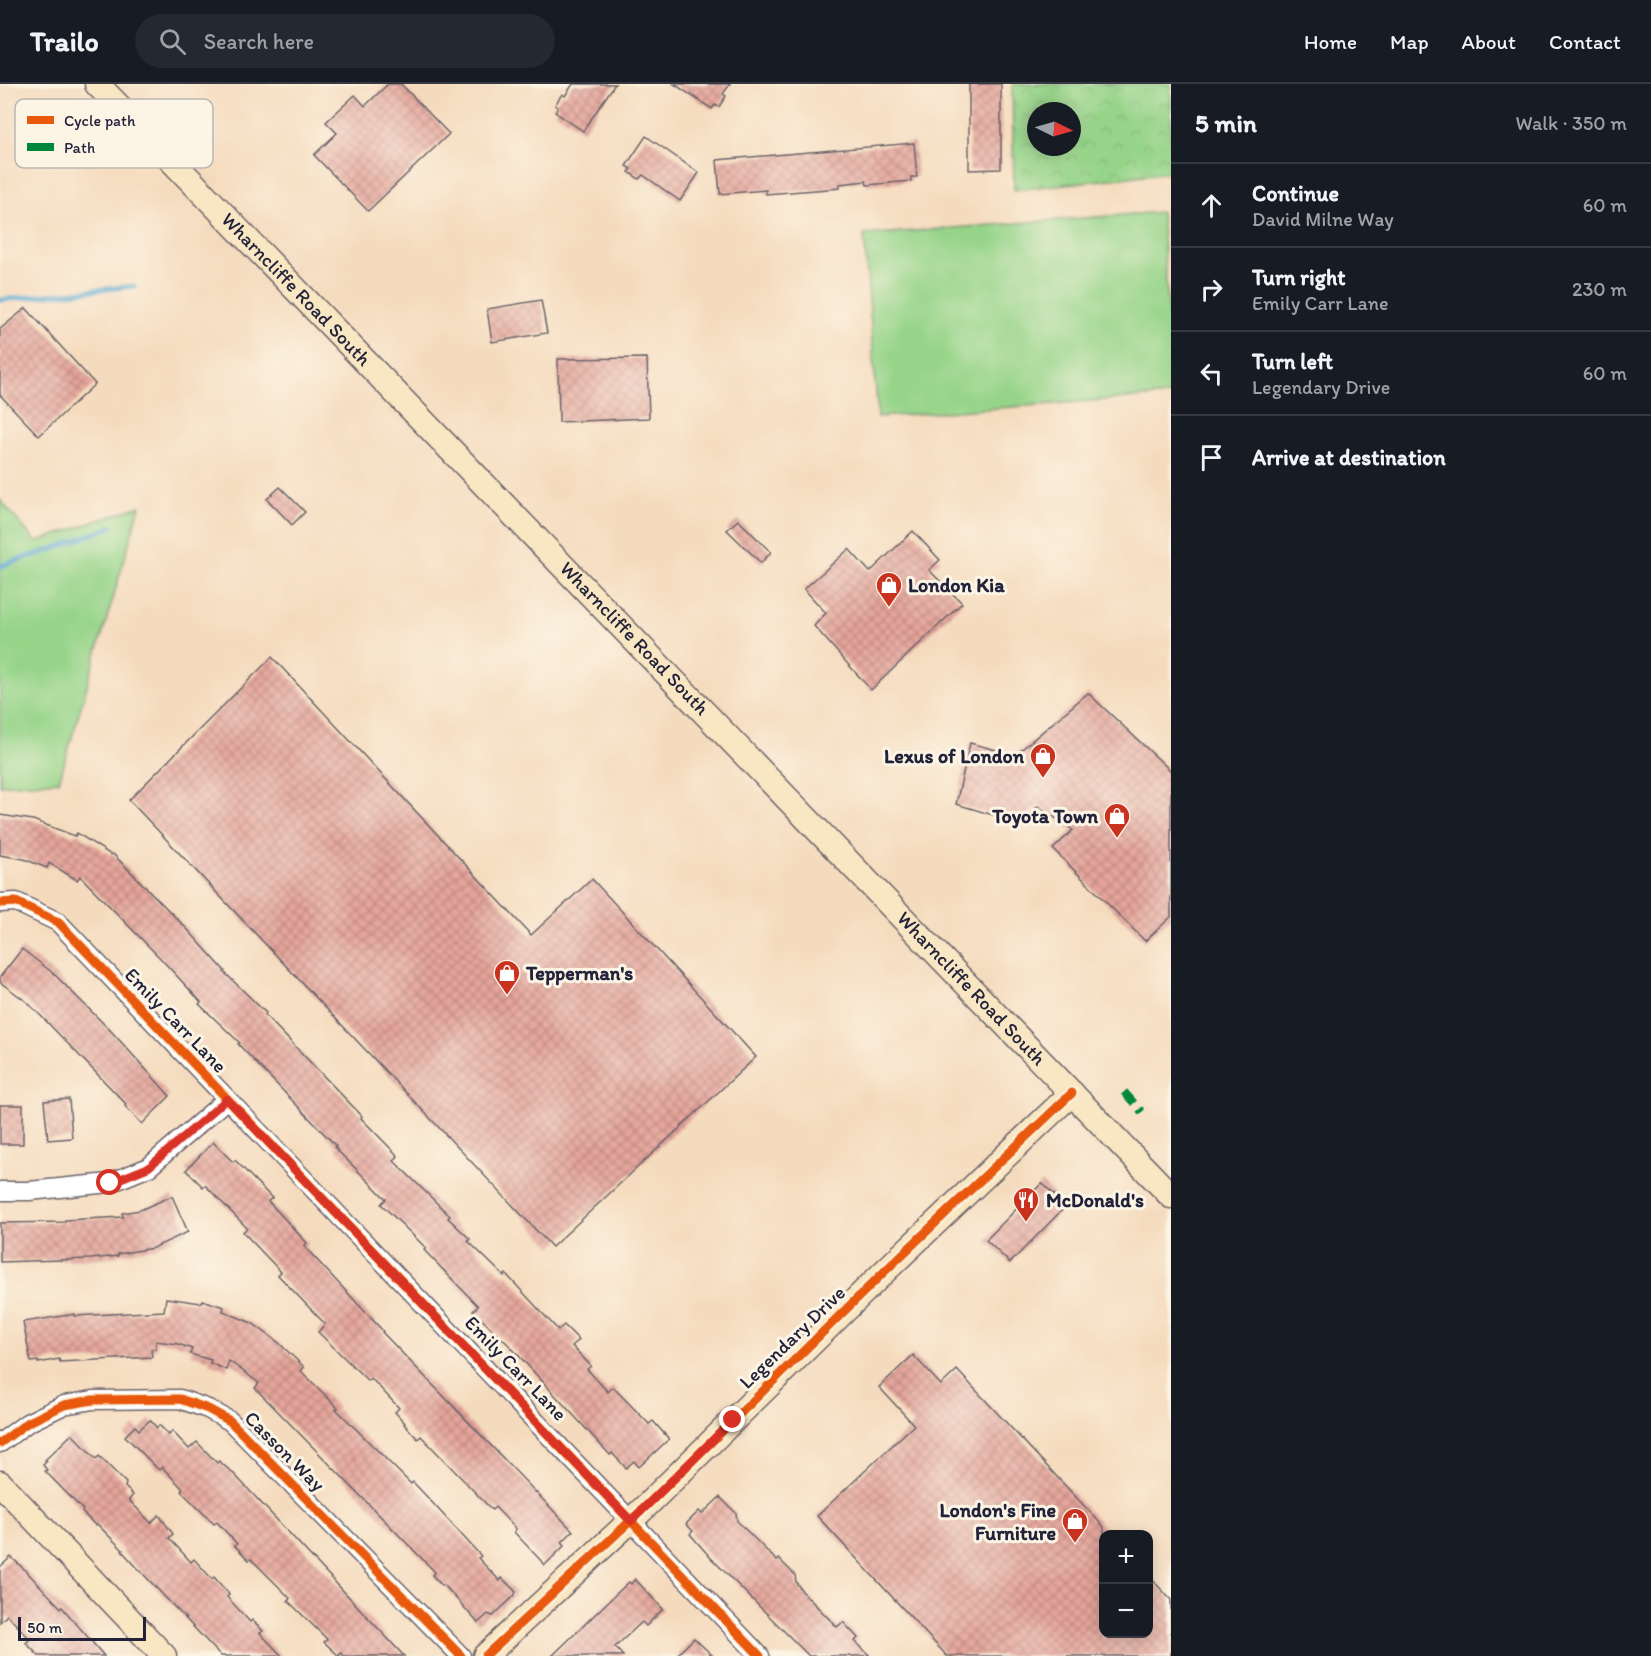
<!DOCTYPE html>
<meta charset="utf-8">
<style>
:root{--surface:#171b24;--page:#242831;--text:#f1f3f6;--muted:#9ea1a6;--line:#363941}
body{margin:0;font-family:Itim,sans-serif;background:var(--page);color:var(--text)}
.controls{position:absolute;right:18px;bottom:18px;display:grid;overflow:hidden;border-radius:12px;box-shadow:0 3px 15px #0003}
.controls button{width:54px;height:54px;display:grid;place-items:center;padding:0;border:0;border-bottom:2px solid var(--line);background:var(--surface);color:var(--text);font:30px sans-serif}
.compass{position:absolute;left:1027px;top:18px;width:54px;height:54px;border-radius:50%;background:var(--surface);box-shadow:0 3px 15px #0003;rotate:95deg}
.scale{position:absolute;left:18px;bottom:15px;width:128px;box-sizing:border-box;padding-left:6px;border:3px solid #22223b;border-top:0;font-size:16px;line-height:21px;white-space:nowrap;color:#22223b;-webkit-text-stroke:4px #fcf5e5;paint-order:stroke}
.stop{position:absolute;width:18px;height:18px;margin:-14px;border:4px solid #d93025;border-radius:50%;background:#fff}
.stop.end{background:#d93025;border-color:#fff;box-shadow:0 2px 6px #0008}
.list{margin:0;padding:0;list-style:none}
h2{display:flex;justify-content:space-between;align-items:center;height:78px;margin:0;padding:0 24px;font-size:26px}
h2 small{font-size:20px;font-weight:400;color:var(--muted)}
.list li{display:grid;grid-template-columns:39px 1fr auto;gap:18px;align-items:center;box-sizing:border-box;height:84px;padding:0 24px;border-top:2px solid var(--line)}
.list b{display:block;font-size:22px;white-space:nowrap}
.list p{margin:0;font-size:20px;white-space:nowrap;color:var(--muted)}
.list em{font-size:20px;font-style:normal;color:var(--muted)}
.icon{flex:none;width:33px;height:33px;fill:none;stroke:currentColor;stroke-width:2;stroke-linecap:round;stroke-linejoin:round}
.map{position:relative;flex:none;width:1171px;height:1572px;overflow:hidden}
header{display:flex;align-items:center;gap:36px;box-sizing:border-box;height:84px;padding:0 30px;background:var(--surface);border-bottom:2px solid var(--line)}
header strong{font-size:28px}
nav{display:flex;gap:33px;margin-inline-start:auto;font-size:21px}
.search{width:420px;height:54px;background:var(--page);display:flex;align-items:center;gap:15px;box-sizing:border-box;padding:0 21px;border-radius:33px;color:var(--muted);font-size:22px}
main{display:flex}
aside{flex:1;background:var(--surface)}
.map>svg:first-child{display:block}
.green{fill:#96d489;stroke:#5c7b62;stroke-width:1.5}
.park{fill:url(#park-crowns);stroke:#5c7b62;stroke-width:1.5;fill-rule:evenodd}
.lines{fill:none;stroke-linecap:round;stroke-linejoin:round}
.stream{stroke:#56a6d0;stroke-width:5}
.building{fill:url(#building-cross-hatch)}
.street-casing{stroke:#6c6369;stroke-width:21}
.secondary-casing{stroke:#6c6369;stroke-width:27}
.street{stroke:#fff;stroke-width:18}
.secondary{stroke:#f9e7c3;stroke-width:24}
.quiet{stroke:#00873e;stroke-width:8;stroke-dasharray:15 8;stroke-linecap:butt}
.cycleway-casing{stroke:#fcf5e5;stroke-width:13}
.cycleway{stroke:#e8590c;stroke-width:9}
.route{stroke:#d93025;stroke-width:8}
.labels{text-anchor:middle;stroke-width:6;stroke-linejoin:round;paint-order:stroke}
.street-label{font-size:20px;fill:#22223b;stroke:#fcf5e5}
.poi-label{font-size:20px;font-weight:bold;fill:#22223b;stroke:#fcf5e5;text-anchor:start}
.key{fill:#fcf5e5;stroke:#bbb6b2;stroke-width:1.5}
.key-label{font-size:16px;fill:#22223b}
</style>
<header>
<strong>Trailo</strong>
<div class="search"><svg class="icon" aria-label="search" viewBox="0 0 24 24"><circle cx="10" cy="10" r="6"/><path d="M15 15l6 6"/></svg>Search here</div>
<nav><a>Home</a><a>Map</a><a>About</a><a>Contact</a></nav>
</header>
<main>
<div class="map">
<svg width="1171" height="1572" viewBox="0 0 1171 1572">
<defs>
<pattern id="park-crowns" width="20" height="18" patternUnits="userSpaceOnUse" patternTransform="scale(1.5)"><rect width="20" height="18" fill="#96d489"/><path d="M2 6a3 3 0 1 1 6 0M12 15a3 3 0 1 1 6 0" fill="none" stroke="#81b677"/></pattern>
<pattern id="building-cross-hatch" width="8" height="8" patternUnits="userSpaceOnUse" patternTransform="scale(1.5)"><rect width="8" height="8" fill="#e6a59b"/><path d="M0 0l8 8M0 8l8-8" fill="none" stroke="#ba8680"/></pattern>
</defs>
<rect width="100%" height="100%" fill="#fcf5e5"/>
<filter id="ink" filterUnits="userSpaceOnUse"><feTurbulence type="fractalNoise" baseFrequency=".0167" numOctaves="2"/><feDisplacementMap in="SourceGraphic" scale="12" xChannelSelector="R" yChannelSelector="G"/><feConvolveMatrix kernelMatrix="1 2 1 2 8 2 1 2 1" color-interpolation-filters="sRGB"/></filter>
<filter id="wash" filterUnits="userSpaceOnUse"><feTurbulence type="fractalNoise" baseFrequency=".008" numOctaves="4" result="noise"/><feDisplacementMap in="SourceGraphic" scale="24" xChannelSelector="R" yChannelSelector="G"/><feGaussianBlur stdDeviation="1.35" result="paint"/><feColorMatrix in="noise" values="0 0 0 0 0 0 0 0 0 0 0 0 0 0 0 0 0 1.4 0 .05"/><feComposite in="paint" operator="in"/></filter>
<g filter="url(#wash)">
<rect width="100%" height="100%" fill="#f5dbbe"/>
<!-- green -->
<g class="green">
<polygon points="1161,128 1171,262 1171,311 878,333 864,151"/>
<polygon points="0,416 36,458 140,422 59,697 0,701"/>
</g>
<!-- park -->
<path class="park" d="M1012,0H1171V88L1014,106ZM1036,27H1072V63H1036Z"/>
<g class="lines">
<!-- stream -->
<g class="stream">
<polyline points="0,216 134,202"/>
<polyline points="0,482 56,464 111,443"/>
</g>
</g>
<g id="blocks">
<!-- building -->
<g class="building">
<polygon points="388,0 401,0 449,50 368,127 314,71 337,49 326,38 355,11 365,22"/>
<polygon points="573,0 615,0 583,47 555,28 558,23 555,21 562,10 565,12"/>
<polygon points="674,0 730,0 723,10 726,12 719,23 715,21 712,25"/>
<polygon points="969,0 1001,0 1001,85 969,86"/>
<polygon points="646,52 699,89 680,117 643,91 639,95 629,88 631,85 626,82"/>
<polygon points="914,59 917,93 911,93 911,97 867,101 866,97 840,100 840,104 766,110 766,106 720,110 717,76"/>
<polygon points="541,216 547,249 492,258 487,225"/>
<polygon points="26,224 95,300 39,352 0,311 0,245"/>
<polygon points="647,274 649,334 559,338 558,275"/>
<polygon points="280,403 305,428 292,441 267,415"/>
<polygon points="738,436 771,468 761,479 727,446"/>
<polygon points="913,447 940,476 929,486 962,519 871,606 814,542 826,529 804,505 849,465 870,488"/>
<polygon points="272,573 531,851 592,795 756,973 552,1163 129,716"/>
<polygon points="1088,609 1171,687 1171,833 1145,857 1053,765 1073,746 1038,722 1020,739 956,720 970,659 1015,671"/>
<polygon points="0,731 33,736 75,752 77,749 111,771 113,770 189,847 225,887 224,888 266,929 265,931 362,1032 361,1034 398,1072 394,1077 450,1132 448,1134 470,1155 468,1157 504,1192 506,1190 558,1246 564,1241 579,1256 572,1262 591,1282 587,1285 608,1308 613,1303 649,1340 653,1337 669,1355 639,1383 634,1377 626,1384 612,1369 610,1371 509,1261 473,1227 478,1222 424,1166 426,1164 381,1120 386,1115 334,1063 336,1062 238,960 240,959 199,920 201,918 163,877 80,792 77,796 49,779 47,784 24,775 0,771"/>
<polygon points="22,865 53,889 112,948 170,1012 142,1040 125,1022 126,1020 47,938 27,918 0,898 0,893"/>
<polygon points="69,1015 72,1054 48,1056 44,1017"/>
<rect x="0" y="1021" width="23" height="39"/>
<polygon points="213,1058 233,1078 235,1076 272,1114 268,1117 307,1159 304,1162 383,1247 382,1248 573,1447 562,1458 565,1461 545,1481 514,1448 516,1445 495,1423 492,1426 421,1352 418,1355 404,1340 405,1339 395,1328 399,1324 371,1294 368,1297 318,1248 325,1240 278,1191 281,1188 243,1148 247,1144 205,1101 203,1103 186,1086"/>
<polygon points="1042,1099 1066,1122 1010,1179 986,1156"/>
<polygon points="172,1112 188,1148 153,1164 118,1170 118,1172 91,1175 0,1178 0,1139 65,1138 65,1136 123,1133 122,1129 140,1126"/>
<polygon points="166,1214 201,1219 202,1216 224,1223 223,1227 252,1239 278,1258 304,1283 301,1287 338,1324 336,1325 411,1400 413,1398 428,1414 481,1472 478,1474 500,1497 502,1494 516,1508 514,1512 493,1532 488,1530 478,1539 444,1501 442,1502 432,1491 435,1488 255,1304 259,1299 229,1277 226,1286 210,1279 211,1276 190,1270 192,1265 178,1260 156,1257 156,1265 151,1265 152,1273 60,1278 59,1275 38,1279 38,1277 31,1278 23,1238 75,1230 75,1232 164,1227"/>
<polygon points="913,1271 941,1301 957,1286 1104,1443 1104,1550 1149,1550 1149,1492 1171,1516 1171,1572 947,1572 817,1432 914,1341 879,1303"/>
<polygon points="150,1336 157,1344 159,1341 169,1351 172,1347 189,1365 197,1358 217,1379 219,1377 235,1391 404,1572 344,1572 341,1569 339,1572 324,1558 327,1555 288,1517 290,1514 251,1475 249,1476 235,1462 237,1460 217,1438 214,1440 181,1407 183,1405 162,1383 159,1386 125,1352 135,1342 139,1346"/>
<polygon points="72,1350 96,1375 99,1372 126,1399 125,1403 133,1411 129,1416 151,1439 159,1431 173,1450 169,1454 191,1478 194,1475 212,1495 214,1493 229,1510 227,1513 250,1538 252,1536 263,1547 260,1549 282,1572 221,1572 145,1492 122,1467 123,1466 97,1440 95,1441 82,1428 83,1426 45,1387 47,1386 43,1381 47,1377 45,1376"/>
<polygon points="720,1413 736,1429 737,1437 777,1477 779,1475 795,1491 796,1498 802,1507 837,1543 843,1538 858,1554 855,1557 870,1572 809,1572 710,1473 690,1450 693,1447 686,1440 699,1427 702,1430"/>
<polygon points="11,1473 24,1485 61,1524 62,1523 104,1572 39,1572 26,1559 30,1555 7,1531 0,1538 0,1483"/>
<polygon points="635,1495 663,1525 646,1542 642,1538 615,1563 623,1572 552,1572 616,1510 629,1498 631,1500"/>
<polygon points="694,1554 713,1572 676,1572"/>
</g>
</g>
</g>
<g filter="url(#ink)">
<use href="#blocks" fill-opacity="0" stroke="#6c6369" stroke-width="1.5"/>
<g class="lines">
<!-- street casing -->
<g class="street-casing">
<g id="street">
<polyline points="0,819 16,818 58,838 760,1572"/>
<polyline points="0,1107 29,1107 110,1099 149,1083 227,1015"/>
<polyline points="0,1359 27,1339 64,1321 93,1316 180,1315 208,1325 230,1337 461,1572"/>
</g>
</g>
<!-- secondary casing -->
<g class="secondary-casing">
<g id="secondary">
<path id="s1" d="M97,0C457,369 815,740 1171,1112"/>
<polyline points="0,1399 164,1572"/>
<polyline points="485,1572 640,1428 886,1186 1072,1009"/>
</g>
</g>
<!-- street -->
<use href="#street" class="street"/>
<!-- secondary -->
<use href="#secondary" class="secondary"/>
<!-- quiet -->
<polyline class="quiet" points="1124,1008 1142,1028"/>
<!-- cycleway casing -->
<g class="cycleway-casing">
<g id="cycleway">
<polyline points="0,819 16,818 58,838 760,1572"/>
<polyline points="0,1359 27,1339 64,1321 93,1316 180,1315 208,1325 230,1337 461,1572"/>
<polyline points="485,1572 640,1428 886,1186 1072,1009"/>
</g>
</g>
<!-- cycleway -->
<use href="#cycleway" class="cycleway"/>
</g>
</g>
<g class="lines" filter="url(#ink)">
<!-- route -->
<polyline class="route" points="110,1099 149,1083 227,1015 631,1437 733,1336"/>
</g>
<!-- icons -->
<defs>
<g id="shop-pin" transform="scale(1.35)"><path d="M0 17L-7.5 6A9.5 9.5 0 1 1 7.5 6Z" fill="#c8321e" stroke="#fcf5e5"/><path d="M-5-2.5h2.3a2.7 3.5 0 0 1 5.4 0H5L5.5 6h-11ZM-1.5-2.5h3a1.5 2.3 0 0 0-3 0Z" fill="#fff"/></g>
<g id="restaurant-pin" transform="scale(1.35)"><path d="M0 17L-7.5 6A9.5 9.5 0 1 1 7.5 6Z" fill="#c8321e" stroke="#fcf5e5"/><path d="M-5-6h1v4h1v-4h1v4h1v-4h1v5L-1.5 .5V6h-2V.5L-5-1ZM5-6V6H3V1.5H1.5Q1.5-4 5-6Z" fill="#fff"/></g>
</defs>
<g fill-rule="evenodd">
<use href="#shop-pin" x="889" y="501"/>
<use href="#shop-pin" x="1043" y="672"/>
<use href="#shop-pin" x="1117" y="732"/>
<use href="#shop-pin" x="507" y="889"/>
<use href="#restaurant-pin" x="1026" y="1116"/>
<use href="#shop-pin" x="1075" y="1437"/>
</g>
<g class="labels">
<!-- street labels -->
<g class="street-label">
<text dy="7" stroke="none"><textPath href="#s1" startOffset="286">Wharncliffe Road South</textPath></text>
<text dy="7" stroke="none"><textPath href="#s1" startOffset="772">Wharncliffe Road South</textPath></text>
<text dy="7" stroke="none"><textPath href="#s1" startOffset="1258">Wharncliffe Road South</textPath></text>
<text transform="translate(176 936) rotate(46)" y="7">Emily Carr Lane</text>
<text transform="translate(792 1253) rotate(-44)" y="7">Legendary Drive</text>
<text transform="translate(516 1284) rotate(46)" y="7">Emily Carr Lane</text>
<text transform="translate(285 1367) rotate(45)" y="7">Casson Way</text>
</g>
<!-- poi labels -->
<g class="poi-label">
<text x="908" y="508">London Kia</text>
<text x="1024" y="679" text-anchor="end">Lexus of London</text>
<text x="1098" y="739" text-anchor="end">Toyota Town</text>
<text x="526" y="896">Tepperman's</text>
<text x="1046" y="1123">McDonald's</text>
<text x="1056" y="1433" text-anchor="end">London's Fine<tspan x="1056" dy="23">Furniture</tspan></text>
</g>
</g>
<!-- legend -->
<rect x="15" y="15" width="198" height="69" rx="9" class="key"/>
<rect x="27" y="32" width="27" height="8" fill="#e8590c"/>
<rect x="27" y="59" width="27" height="8" fill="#00873e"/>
<g class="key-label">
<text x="64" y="42">Cycle path</text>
<text x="64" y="69">Path</text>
</g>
</svg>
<div class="controls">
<button>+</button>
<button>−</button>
</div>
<svg class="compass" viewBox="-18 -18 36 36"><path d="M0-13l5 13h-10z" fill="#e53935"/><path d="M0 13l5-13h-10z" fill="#9ea1a6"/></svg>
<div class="scale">50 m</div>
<div class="stop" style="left:110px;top:1099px"></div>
<div class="stop end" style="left:733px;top:1336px"></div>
</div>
<aside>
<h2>5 min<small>Walk · 350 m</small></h2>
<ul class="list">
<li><svg class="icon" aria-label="ahead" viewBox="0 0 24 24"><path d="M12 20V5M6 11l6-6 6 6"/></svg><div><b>Continue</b><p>David Milne Way</p></div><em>60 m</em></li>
<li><svg class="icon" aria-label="right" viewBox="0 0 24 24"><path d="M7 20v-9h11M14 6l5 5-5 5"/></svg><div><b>Turn right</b><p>Emily Carr Lane</p></div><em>230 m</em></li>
<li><svg class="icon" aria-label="left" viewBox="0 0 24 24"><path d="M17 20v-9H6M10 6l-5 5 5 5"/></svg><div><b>Turn left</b><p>Legendary Drive</p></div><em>60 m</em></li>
<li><svg class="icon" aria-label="arrive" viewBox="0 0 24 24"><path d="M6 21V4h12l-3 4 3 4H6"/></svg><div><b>Arrive at destination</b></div></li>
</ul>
</aside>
</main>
